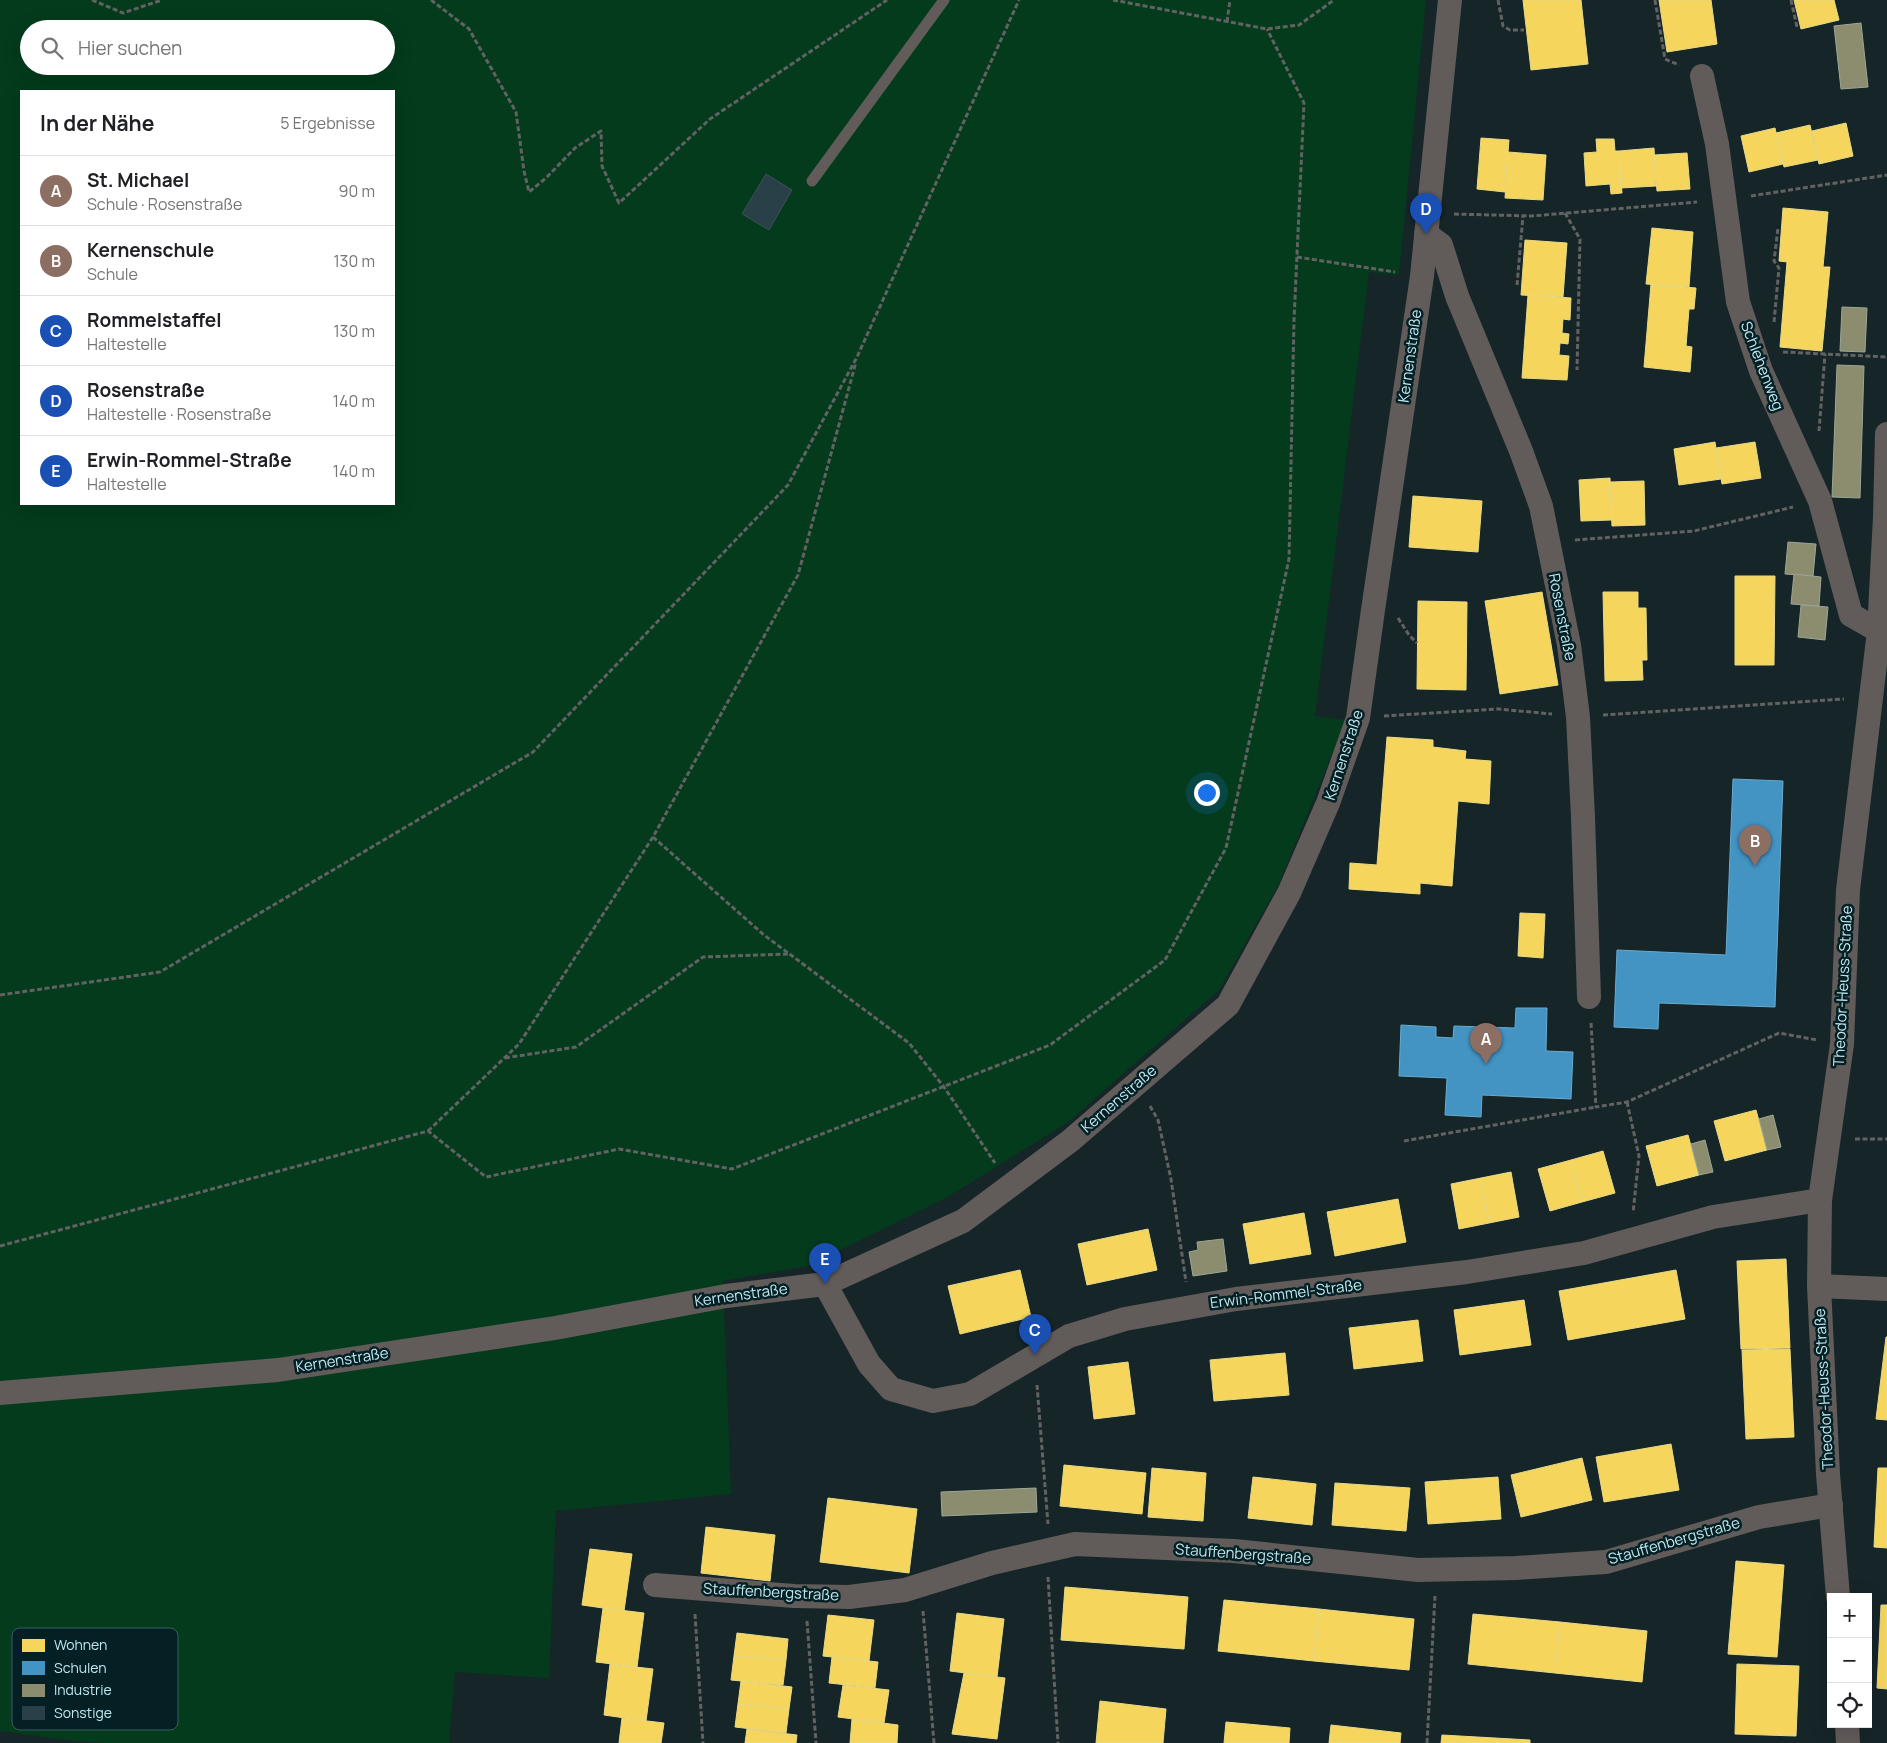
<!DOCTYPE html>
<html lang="de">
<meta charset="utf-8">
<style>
:root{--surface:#fff;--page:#f2f2f2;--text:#202124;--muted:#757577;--line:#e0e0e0;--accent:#4d5c60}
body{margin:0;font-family:Manrope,sans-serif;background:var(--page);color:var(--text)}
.controls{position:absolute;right:15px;bottom:15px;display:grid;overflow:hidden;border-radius:0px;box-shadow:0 5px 20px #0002}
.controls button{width:45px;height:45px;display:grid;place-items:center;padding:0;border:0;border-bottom:1px solid var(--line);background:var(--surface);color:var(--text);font:25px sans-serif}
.you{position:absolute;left:1206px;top:792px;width:18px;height:18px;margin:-12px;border:4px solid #fff;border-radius:50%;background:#1a73e8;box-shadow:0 0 0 8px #1a73e833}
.badge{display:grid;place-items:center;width:32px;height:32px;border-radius:50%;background:var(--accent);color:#fff;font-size:16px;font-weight:700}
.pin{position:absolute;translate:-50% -41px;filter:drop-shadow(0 1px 2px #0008)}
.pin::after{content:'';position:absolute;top:26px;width:18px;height:15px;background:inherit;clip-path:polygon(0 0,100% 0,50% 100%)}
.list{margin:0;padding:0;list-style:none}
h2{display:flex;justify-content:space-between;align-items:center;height:65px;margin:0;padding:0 20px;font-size:21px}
h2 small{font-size:16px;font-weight:400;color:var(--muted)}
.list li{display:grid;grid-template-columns:32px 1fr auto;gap:15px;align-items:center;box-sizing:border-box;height:70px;padding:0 20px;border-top:1px solid var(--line)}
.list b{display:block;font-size:19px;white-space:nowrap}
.list p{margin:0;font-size:16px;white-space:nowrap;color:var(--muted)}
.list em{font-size:16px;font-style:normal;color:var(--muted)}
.icon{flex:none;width:28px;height:28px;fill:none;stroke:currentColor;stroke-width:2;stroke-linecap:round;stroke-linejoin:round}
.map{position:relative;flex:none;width:1887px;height:1743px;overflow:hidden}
.search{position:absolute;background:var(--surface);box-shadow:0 5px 20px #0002;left:20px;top:20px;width:375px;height:55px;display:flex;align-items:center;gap:12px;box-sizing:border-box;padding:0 18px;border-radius:28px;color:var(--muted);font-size:19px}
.panel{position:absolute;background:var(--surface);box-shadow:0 5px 20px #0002;left:20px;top:90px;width:375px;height:415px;border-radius:0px}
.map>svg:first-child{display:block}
.green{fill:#033b1c;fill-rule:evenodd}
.homes{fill:#f6d55c;stroke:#e6da88}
.schools{fill:#4393c3;stroke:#68acd0}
.industry{fill:#8c8c6e;stroke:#9ba795}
.building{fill:#294048;stroke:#3b5057}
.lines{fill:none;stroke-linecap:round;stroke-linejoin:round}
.path{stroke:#626262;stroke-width:3;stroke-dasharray:5 2.5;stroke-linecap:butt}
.service{stroke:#615b5a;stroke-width:11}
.minor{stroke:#615b5a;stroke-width:24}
.labels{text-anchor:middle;stroke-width:5;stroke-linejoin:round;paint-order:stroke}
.street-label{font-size:15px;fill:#bfe7ef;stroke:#052025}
.key{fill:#052025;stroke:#3d5c62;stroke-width:1}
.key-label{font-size:14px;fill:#bfe7ef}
</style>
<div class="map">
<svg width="1887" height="1743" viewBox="0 0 1887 1743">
<rect width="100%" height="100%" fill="#162528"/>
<!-- green -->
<path class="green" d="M0,0H1426L1399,275L1369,272L1315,716L1346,720L1278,886L1219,990L1067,1123L946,1198L808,1266L723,1281L731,1494L556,1511L549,1678L455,1672L449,1743H105L72,1741L0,1731ZM29,29H386V66H29ZM21,91H394V504H21Z"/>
<!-- homes -->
<g class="homes">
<polygon points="1523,0 1581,0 1588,64 1531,70"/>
<polygon points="1659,0 1711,0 1717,44 1667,52"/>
<polygon points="1794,0 1834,0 1839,20 1801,29"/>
<polygon points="1846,123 1853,156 1819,164 1812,131"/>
<polygon points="1810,125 1818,160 1784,167 1776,133"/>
<polygon points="1775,128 1783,164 1749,172 1741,136"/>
<polygon points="1481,138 1509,140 1505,192 1477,189"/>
<polygon points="1596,139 1614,139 1615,151 1619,151 1622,193 1611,194 1610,184 1586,186 1584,153 1597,152"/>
<polygon points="1654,148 1656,186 1621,188 1619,151"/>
<polygon points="1508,152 1546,155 1543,200 1505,198"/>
<polygon points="1687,153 1690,189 1657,191 1654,155"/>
<polygon points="1783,208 1828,212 1823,267 1830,267 1822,351 1780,347 1787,262 1779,261"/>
<polygon points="1652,228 1693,232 1689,287 1646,284"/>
<polygon points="1525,240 1567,243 1563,297 1521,295"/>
<polygon points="1651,284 1696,288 1694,309 1689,309 1686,346 1692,347 1690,372 1644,367"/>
<polygon points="1528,295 1571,298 1570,320 1563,319 1562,333 1569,334 1568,344 1560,343 1559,355 1569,356 1567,380 1522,378"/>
<polygon points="1715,442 1721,479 1679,485 1674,449"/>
<polygon points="1755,442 1761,478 1722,484 1716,448"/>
<polygon points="1610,478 1612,520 1581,521 1579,480"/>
<polygon points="1644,481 1645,525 1612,526 1610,482"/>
<polygon points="1413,496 1482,501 1478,552 1409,547"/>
<polygon points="1735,576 1775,576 1774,665 1735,665"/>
<polygon points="1542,592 1558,685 1500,694 1485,601"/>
<polygon points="1603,592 1638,592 1638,608 1646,608 1647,660 1642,660 1643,680 1605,681"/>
<polygon points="1418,601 1467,602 1466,690 1417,689"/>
<polygon points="1387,737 1433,740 1433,747 1466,751 1465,759 1491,761 1489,804 1458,801 1452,886 1420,883 1420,894 1349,889 1350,863 1377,865"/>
<polygon points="1520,913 1545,914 1543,958 1518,956"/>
<polygon points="1756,1110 1767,1150 1725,1161 1714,1121"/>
<polygon points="1688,1135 1699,1175 1657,1186 1646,1146"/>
<polygon points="1603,1151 1615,1193 1582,1202 1571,1160"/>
<polygon points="1571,1160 1582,1202 1550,1211 1538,1169"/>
<polygon points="1511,1172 1519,1217 1489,1223 1481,1178"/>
<polygon points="1481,1178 1489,1223 1459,1229 1451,1184"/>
<polygon points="1398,1199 1406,1242 1335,1256 1327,1212"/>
<polygon points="1304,1213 1311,1254 1250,1264 1243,1224"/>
<polygon points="1148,1229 1157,1270 1087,1285 1078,1244"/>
<polygon points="1786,1259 1790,1348 1741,1349 1737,1261"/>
<polygon points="1020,1270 1031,1317 960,1334 948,1286"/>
<polygon points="1676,1270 1685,1319 1568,1340 1559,1291"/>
<polygon points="1524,1300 1531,1345 1460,1355 1454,1310"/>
<polygon points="1418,1320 1423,1361 1354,1369 1349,1328"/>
<polygon points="1886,1337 1887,1337 1887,1420 1876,1419"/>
<polygon points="1790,1349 1794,1437 1746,1439 1742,1350"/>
<polygon points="1285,1353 1289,1395 1214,1401 1210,1360"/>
<polygon points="1128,1362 1135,1414 1094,1419 1088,1367"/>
<polygon points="1671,1444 1679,1490 1604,1502 1596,1457"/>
<polygon points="1582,1458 1592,1500 1521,1517 1511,1475"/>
<polygon points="1064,1465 1146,1473 1142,1514 1060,1506"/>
<polygon points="1152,1468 1206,1473 1203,1521 1148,1517"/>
<polygon points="1878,1468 1887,1468 1887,1548 1874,1547"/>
<polygon points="1253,1477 1316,1484 1312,1525 1248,1518"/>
<polygon points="1498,1477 1501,1519 1428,1524 1425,1482"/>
<polygon points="1335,1483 1410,1488 1406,1531 1332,1525"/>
<polygon points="828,1498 917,1509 909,1573 820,1562"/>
<polygon points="706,1527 775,1535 770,1581 701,1573"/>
<polygon points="590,1549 632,1554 624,1611 582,1605"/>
<polygon points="1736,1561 1784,1565 1777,1657 1728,1654"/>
<polygon points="1065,1587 1188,1597 1184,1649 1061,1640"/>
<polygon points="1224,1600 1319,1609 1314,1661 1218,1651"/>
<polygon points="1881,1605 1887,1605 1887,1689 1877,1688"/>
<polygon points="603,1608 644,1613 637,1667 596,1662"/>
<polygon points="1319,1609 1414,1619 1409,1670 1314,1661"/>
<polygon points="957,1613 1004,1619 997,1677 950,1671"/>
<polygon points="1473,1614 1560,1622 1555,1673 1468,1664"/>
<polygon points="828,1615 874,1620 869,1661 823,1656"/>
<polygon points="1560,1622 1647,1631 1642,1682 1555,1673"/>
<polygon points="737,1633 788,1639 786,1660 734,1656"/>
<polygon points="734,1656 786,1660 783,1685 731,1680"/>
<polygon points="832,1657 878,1662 875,1688 829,1683"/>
<polygon points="610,1664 653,1669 646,1721 604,1715"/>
<polygon points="1737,1664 1799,1666 1796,1736 1735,1734"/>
<polygon points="964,1673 1005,1678 997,1739 952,1734"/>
<polygon points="741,1681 792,1687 789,1709 738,1704"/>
<polygon points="843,1685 889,1690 884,1723 838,1717"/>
<polygon points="1100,1701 1166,1709 1163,1743 1096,1743"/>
<polygon points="738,1704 789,1709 786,1733 735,1727"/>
<polygon points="622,1718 664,1723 661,1743 619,1743"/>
<polygon points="852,1719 898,1725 897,1743 850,1743"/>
<polygon points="1226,1722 1290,1728 1289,1743 1224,1743"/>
<polygon points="1331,1725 1401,1733 1400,1743 1329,1743"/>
<polygon points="747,1729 797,1735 796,1743 745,1743"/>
<polygon points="1442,1735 1530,1740 1530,1743 1441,1743"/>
</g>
<!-- schools -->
<g class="schools">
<polygon points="1733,779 1783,781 1775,1007 1659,1003 1658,1029 1614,1027 1617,950 1726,955"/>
<polygon points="1516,1008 1547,1008 1546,1051 1573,1052 1571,1099 1482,1095 1481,1117 1445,1115 1447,1078 1399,1076 1401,1025 1436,1027 1436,1037 1453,1038 1454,1026 1515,1028"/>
</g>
<!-- industry -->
<g class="industry">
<polygon points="1861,23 1868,87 1841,89 1834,26"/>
<polygon points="1842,307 1867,308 1865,352 1840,351"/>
<polygon points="1837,365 1864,366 1860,498 1832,497"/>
<polygon points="1788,542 1816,544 1813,576 1785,574"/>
<polygon points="1794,574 1821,577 1819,606 1791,604"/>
<polygon points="1801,605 1828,607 1825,640 1798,637"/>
<polygon points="1773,1115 1781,1147 1767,1150 1759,1119"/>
<polygon points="1705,1140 1713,1172 1699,1175 1691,1144"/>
<polygon points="1223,1239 1227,1271 1193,1276 1189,1252 1198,1250 1197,1242"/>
<polygon points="1036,1488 1037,1512 942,1516 941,1492"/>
</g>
<!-- building -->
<polygon class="building" points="766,174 792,190 769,230 742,214"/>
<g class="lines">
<!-- path -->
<g class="path">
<polyline points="92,0 123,13 162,0"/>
<polyline points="431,0 469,29 516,112 524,171 529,192 546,178 575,148 601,131 602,166 619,203 710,119 887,0"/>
<polyline points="1113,0 1267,29 1299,25 1334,0"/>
<polyline points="1498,0 1503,26 1510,30 1524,30"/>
<polyline points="1655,0 1665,59 1679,65"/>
<polyline points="1791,0 1797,27"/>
<polyline points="1227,22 1230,0"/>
<polyline points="1751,196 1887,175"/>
<polyline points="1565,213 1580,239 1577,370"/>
<polyline points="1454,214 1532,216 1697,202"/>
<polyline points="1297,257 1395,272"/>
<polyline points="1517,285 1523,216"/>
<polyline points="1774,322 1779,268 1774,261 1778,228"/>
<polyline points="1783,352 1887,357"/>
<polyline points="1819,431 1825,354"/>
<polyline points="1575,540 1694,531 1793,507"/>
<polyline points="1398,618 1409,635 1417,643"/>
<polyline points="1603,715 1844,699"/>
<polyline points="1384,716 1498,709 1552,714"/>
<polyline points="653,837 764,935 909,1043 944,1087 995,1163"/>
<polyline points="0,995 160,972 533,752 788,485 857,357 1019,0"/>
<polyline points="1591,1023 1596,1107 1627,1102 1779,1033 1817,1040"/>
<polyline points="505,1058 576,1047 703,957 789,954"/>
<polyline points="1627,1102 1639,1156 1633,1213"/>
<polyline points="1150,1106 1158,1120 1171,1179 1186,1282"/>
<polyline points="428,1131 519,1044 653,837 798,575 856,362"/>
<polyline points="1855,1139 1887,1139"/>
<polyline points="1404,1141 1596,1107"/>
<polyline points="0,1246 428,1131 486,1177 619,1149 732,1169 1050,1045 1165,960 1226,848 1289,559 1294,320 1304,103 1267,29"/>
<polyline points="1037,1385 1048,1524"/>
<polyline points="1048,1577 1058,1743"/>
<polyline points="923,1611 934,1743"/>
<polyline points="695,1614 703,1743"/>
<polyline points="807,1621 816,1743"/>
<polyline points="1427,1743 1435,1596"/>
</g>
<!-- service -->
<polyline class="service" points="812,181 944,0"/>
<!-- minor -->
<g class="minor">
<polyline points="1702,76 1717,144 1738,302 1761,371 1820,501 1851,615 1879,631"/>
<polyline points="1426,234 1441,245 1457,296 1521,451 1541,506 1569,645 1578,717 1583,817 1589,997"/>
<polyline points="825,1284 869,1364 891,1389 933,1401 970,1394 1069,1336 1125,1319 1236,1299 1467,1272 1584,1253 1713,1217 1820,1200"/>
<polyline points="1819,1286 1887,1289"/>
<polyline points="0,1393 278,1370 555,1328 726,1296 825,1284 963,1221 1070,1141 1228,1005 1289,893 1328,803 1358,718 1373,610 1422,276 1450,0"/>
<polyline points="655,1585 794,1596 849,1597 905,1590 992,1563 1075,1544 1234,1551 1418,1570 1516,1568 1606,1562 1759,1517 1831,1505"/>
<polyline points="1838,1597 1828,1474 1819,1286 1820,1200 1842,1044 1848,890 1879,631 1885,517 1887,434"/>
<polyline points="1847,1724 1848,1743"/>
</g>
</g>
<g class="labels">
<!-- street labels -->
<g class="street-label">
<text transform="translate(1410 356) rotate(-82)" y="5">Kernenstraße</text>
<text transform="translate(1762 366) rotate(69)" y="5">Schlehenweg</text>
<text transform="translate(1562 617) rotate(79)" y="5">Rosenstraße</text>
<text transform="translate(1344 755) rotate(-72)" y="5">Kernenstraße</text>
<text transform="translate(1843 986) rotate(-87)" y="5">Theodor-Heuss-Straße</text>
<text transform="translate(1119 1099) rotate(-41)" y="5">Kernenstraße</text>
<text transform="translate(1286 1294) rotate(-7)" y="5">Erwin-Rommel-Straße</text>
<text transform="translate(741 1295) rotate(-8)" y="5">Kernenstraße</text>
<text transform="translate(342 1360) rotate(-9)" y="5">Kernenstraße</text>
<text transform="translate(1824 1389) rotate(-93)" y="5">Theodor-Heuss-Straße</text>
<text transform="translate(1674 1541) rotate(-16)" y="5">Stauffenbergstraße</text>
<text transform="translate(1243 1554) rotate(4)" y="5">Stauffenbergstraße</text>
<text transform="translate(771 1592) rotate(3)" y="5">Stauffenbergstraße</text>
</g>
</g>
<!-- legend -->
<rect x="12" y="1628" width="166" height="102" rx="8" class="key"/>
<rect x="22" y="1639" width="23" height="13" fill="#f6d55c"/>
<rect x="22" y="1661" width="23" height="14" fill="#4393c3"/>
<rect x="22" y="1684" width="23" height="13" fill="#8c8c6e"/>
<rect x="22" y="1706" width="23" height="14" fill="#294048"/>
<g class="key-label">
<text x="54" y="1650">Wohnen</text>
<text x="54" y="1673">Schulen</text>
<text x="54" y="1695">Industrie</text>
<text x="54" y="1718">Sonstige</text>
</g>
</svg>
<div class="controls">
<button>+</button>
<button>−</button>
<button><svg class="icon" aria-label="locate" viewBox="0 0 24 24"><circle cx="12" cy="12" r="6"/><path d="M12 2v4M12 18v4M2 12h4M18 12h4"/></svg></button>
</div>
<div class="you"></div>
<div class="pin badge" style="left:1486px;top:1064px;background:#8d6e63">A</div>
<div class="pin badge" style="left:1755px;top:866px;background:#8d6e63">B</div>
<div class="pin badge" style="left:1035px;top:1355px;background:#1a4fb4">C</div>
<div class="pin badge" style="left:1426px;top:234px;background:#1a4fb4">D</div>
<div class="pin badge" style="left:825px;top:1284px;background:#1a4fb4">E</div>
<div class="search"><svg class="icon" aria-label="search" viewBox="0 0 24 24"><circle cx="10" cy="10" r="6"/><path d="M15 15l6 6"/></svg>Hier suchen</div>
<section class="panel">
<h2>In der Nähe<small>5 Ergebnisse</small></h2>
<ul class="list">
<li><span class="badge" style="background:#8d6e63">A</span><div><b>St. Michael</b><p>Schule · Rosenstraße</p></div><em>90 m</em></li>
<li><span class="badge" style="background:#8d6e63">B</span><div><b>Kernenschule</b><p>Schule</p></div><em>130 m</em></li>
<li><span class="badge" style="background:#1a4fb4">C</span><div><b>Rommelstaffel</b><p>Haltestelle</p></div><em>130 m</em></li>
<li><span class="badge" style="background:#1a4fb4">D</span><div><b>Rosenstraße</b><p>Haltestelle · Rosenstraße</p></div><em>140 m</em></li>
<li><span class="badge" style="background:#1a4fb4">E</span><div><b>Erwin-Rommel-Straße</b><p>Haltestelle</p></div><em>140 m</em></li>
</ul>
</section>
</div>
